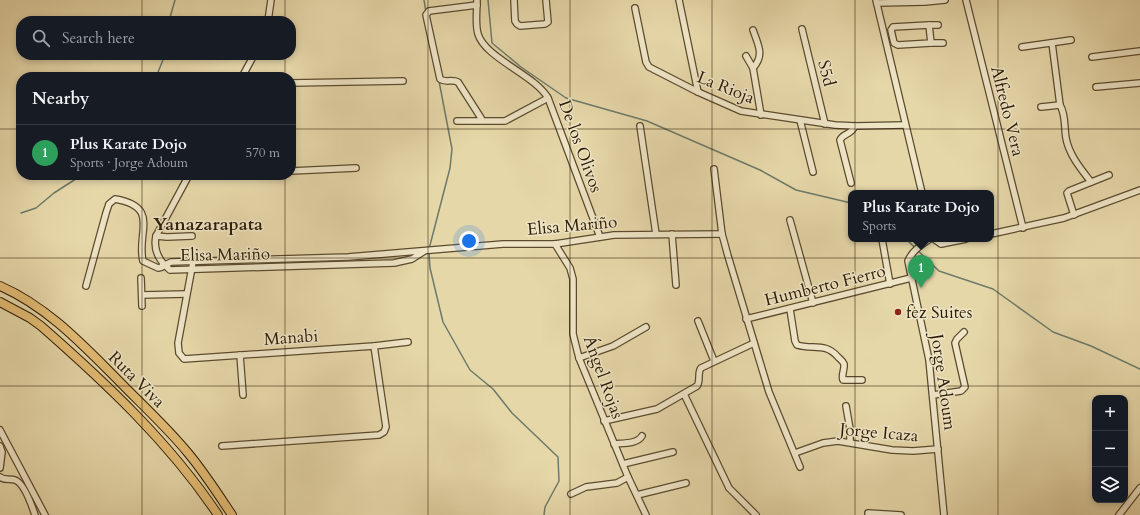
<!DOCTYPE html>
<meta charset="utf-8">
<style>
:root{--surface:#171b24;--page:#242831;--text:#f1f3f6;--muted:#9ea1a6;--line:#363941;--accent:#7c3aed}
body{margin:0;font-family:Cardo,serif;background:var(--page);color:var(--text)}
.controls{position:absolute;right:12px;bottom:12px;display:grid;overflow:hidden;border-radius:8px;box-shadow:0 2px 6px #0003}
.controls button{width:36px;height:36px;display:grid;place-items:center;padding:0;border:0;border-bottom:1px solid var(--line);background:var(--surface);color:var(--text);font:20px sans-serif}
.you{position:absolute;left:469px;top:241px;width:14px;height:14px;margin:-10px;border:3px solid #fff;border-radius:50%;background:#1a73e8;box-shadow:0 0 0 6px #1a73e833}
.badge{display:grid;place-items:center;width:26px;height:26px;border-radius:50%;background:var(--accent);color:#fff;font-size:13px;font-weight:700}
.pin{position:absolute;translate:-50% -33px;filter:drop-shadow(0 1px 2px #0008)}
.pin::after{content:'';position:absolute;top:21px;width:14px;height:12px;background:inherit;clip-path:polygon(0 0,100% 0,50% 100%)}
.popup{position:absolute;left:848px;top:190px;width:146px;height:52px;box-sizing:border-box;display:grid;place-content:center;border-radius:8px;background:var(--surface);filter:drop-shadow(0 1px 3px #0005);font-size:13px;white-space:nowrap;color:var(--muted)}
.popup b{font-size:15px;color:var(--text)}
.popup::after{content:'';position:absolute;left:50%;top:100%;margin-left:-8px;border:8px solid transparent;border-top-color:var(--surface)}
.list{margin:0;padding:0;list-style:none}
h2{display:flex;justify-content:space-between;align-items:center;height:52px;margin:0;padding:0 16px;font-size:17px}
h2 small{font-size:13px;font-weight:400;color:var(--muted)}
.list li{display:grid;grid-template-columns:26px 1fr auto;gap:12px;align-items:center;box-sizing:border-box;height:56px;padding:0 16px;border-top:1px solid var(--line)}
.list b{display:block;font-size:15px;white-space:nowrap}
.list p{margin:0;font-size:13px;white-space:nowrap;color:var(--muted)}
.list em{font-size:13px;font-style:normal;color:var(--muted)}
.icon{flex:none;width:22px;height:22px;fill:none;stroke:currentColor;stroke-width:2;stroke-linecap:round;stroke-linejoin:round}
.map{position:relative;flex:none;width:1140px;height:515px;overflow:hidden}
.search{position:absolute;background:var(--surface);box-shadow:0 2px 6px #0003;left:16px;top:16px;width:280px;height:44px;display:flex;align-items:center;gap:10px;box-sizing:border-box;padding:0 14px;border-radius:16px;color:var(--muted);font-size:15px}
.panel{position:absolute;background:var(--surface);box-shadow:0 2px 6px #0003;left:16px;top:72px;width:280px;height:108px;border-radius:16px}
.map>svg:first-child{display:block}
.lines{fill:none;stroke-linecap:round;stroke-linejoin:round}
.stream{stroke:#6c7a69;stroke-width:1.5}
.minor-casing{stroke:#5a4b2e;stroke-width:8}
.highway-casing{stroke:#2c1c05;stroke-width:10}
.minor{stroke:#efe5c7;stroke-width:5.5}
.highway{stroke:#e3bc74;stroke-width:8}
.grid{fill:none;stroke:#2c1c05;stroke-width:1;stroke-opacity:0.55}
.poi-dot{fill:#8f2418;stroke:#efe5c7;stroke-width:1.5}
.labels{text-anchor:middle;stroke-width:3;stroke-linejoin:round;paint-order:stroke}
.street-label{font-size:17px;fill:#2c1c05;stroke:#efe5c7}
.poi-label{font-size:17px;fill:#2c1c05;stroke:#efe5c7;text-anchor:start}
.neighbourhood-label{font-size:18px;font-weight:bold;fill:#2c1c05;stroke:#efe5c7}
</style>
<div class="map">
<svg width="1140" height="515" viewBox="0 0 1140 515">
<rect width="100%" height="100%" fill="#e6d7a9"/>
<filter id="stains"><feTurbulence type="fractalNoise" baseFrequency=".005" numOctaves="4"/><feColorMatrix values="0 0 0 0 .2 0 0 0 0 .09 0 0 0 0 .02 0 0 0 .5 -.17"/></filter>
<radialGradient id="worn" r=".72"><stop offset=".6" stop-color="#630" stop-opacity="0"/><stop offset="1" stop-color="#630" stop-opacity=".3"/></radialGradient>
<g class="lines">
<!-- stream -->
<g class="stream">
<polyline points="424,0 426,12"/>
<polyline points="488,0 492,43 521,67 566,98 647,121 760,170 796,190 851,203"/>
<polyline points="169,21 175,0"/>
<polyline points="156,77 165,55"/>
<polyline points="21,213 36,208 54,193 82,175"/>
<polyline points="906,239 939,271 993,289 1053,332 1091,346 1140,369"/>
<polyline points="429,249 450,168 452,149 439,81"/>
<polyline points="429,252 430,268 443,322 470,370 493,389 512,413 558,457 559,481 545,507 544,515"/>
</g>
<!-- minor casing -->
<g class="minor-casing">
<g id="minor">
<path d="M477,0C477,11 475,24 478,34C485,58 535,75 548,98L600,237"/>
<polyline points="514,0 515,21 517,24 520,26 545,24 548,22 546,0"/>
<polyline points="679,0 698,92"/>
<polyline points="876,0 922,193"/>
<polyline points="966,0 1023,228"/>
<polyline points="877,3 925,2 945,0"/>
<path d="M477,5L429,11L426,15L440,79C445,83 452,79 458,82L481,118"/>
<polyline points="635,8 646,62 649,67 698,92 741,111 835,125 855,126 905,125"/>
<polyline points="268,21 271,0"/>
<polygon points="929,25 931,43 898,45 894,43 891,30 893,27"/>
<polyline points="929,25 938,25"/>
<polyline points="802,29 825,124"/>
<polyline points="931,43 943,43"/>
<path d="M1052,43L1060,105C1066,115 1064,127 1066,138C1069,155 1081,169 1091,182"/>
<polyline points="1022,47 1071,40"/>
<polyline points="746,56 753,68 761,115"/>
<polyline points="1092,57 1140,51"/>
<path d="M753,68C765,55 758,45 753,30"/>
<polyline points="242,77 254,55"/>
<polyline points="291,83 403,81"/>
<polyline points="1096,87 1140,83"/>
<polyline points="1041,107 1060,105"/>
<polyline points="800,120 813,172"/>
<polyline points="457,121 505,121 548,98"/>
<polyline points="640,126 656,234"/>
<polyline points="714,169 722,234 728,256 769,392 800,467"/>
<polyline points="291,171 356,168"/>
<path d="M189,175L156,236C153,250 159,261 170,270L394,263L412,259L423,252"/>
<path d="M851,183L840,140C843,133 850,136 855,126"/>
<polyline points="1074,215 1067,193 1069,191 1109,175"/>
<polyline points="790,220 813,303"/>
<polyline points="672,234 676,285"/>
<polyline points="991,234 1064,218 1140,190"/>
<polyline points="156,236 167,237 192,236"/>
<polyline points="882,239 890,284"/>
<path d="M930,239C921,245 912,251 908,261L929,360L944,515"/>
<polyline points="934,239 941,244 966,239"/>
<polyline points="555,244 570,268 573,279 573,334 579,358 628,477 646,515"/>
<polyline points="193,262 178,343 179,353 184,359 374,346 408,342"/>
<polyline points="165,265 171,262 348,257 503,244 555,244 614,235 722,234"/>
<polyline points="141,278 142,306"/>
<path d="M86,286L106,213L109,204L115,199C161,207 136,233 143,261L158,268L162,267L163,264"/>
<polyline points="142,295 186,294"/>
<path d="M790,309L795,341L797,345C813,350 825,342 838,357C840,359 843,361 844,364C845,370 841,374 843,380H862"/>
<polyline points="746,319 911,278"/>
<polyline points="698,321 714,361"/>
<polyline points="240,355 243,395"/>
<polyline points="579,358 613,346 646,327"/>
<polyline points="684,394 729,488 756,515"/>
<polyline points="933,395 961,391 965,387 955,343 957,339 964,332"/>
<polyline points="846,406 850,429 850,442"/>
<path d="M604,421L657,409L697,386C701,380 697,373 701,368L754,343"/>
<polyline points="0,430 45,515"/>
<path d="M614,444C624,443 637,444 642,436"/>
<polyline points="0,446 2,452 0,468"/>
<polyline points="222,446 379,435 384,432 386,427 374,346"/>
<polyline points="795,453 823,443 838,441 892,450 913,451 938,449"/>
<polyline points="623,464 673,452"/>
<path d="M0,477C5,481 10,478 15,480C24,483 32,506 35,515"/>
<polyline points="571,494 586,487 617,483 628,477"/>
<polyline points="637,495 686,483"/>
<polyline points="868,513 901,515"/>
<polyline points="1119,515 1140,488"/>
</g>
</g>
<!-- highway casing -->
<g class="highway-casing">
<g id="highway">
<path d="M0,286C46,306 81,343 116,378C140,403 166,426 188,453C204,472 218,494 232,515"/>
<path d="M0,302L30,318L41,326C106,383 170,443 218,515"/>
</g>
</g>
<!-- minor -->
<use href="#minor" class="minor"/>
<!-- highway -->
<use href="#highway" class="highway"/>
</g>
<!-- grid -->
<path class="grid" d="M142,0V21M285,0V21M428,0V515M570,0V515M712,0V515M855,0V515M998,0V515M142,55V77M285,55V77M0,129H21M291,129H1140M142,175V515M285,175V515M0,258H1140M0,386H1140"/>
<!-- markers -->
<circle class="poi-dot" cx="898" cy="312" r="4"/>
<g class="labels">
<!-- street labels -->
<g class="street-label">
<text transform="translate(827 73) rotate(76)" y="6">S5d</text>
<text transform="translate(726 87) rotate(22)" y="6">La Rioja</text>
<text transform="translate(1008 111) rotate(76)" y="6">Alfredo Vera</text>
<text transform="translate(581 146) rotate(70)" y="6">De los Olivos</text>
<text transform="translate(572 225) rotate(-5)" y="6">Elisa Mariño</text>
<text transform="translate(225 254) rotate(-1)" y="6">Elisa Mariño</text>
<text transform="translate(825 285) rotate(-14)" y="6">Humberto Fierro</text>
<text transform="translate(291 337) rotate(-4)" y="6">Manabi</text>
<text transform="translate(604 377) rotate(70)" y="6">Ángel Rojas</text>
<text transform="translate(137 379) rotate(45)" y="6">Ruta Viva</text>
<text transform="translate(944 382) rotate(82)" y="6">Jorge Adoum</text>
<text transform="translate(879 432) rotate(5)" y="6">Jorge Icaza</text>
</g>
<!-- poi labels -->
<g class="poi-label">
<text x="906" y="318">fez Suites</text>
</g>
<!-- neighbourhood labels -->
<g class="neighbourhood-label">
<text x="208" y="230">Yanazarapata</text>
</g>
</g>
<rect width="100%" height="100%" filter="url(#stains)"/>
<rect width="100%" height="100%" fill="url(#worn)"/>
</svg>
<div class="controls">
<button>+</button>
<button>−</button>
<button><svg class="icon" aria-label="layers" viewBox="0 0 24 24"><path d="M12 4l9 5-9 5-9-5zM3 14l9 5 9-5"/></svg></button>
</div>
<div class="you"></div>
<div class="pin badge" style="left:921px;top:288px;background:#2e9e5b">1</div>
<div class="popup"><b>Plus Karate Dojo</b>Sports</div>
<div class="search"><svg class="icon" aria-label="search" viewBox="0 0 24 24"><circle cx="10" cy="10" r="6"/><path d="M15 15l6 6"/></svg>Search here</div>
<section class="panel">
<h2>Nearby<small></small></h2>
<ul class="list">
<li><span class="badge" style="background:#2e9e5b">1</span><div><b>Plus Karate Dojo</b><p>Sports · Jorge Adoum</p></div><em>570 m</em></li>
</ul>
</section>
</div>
